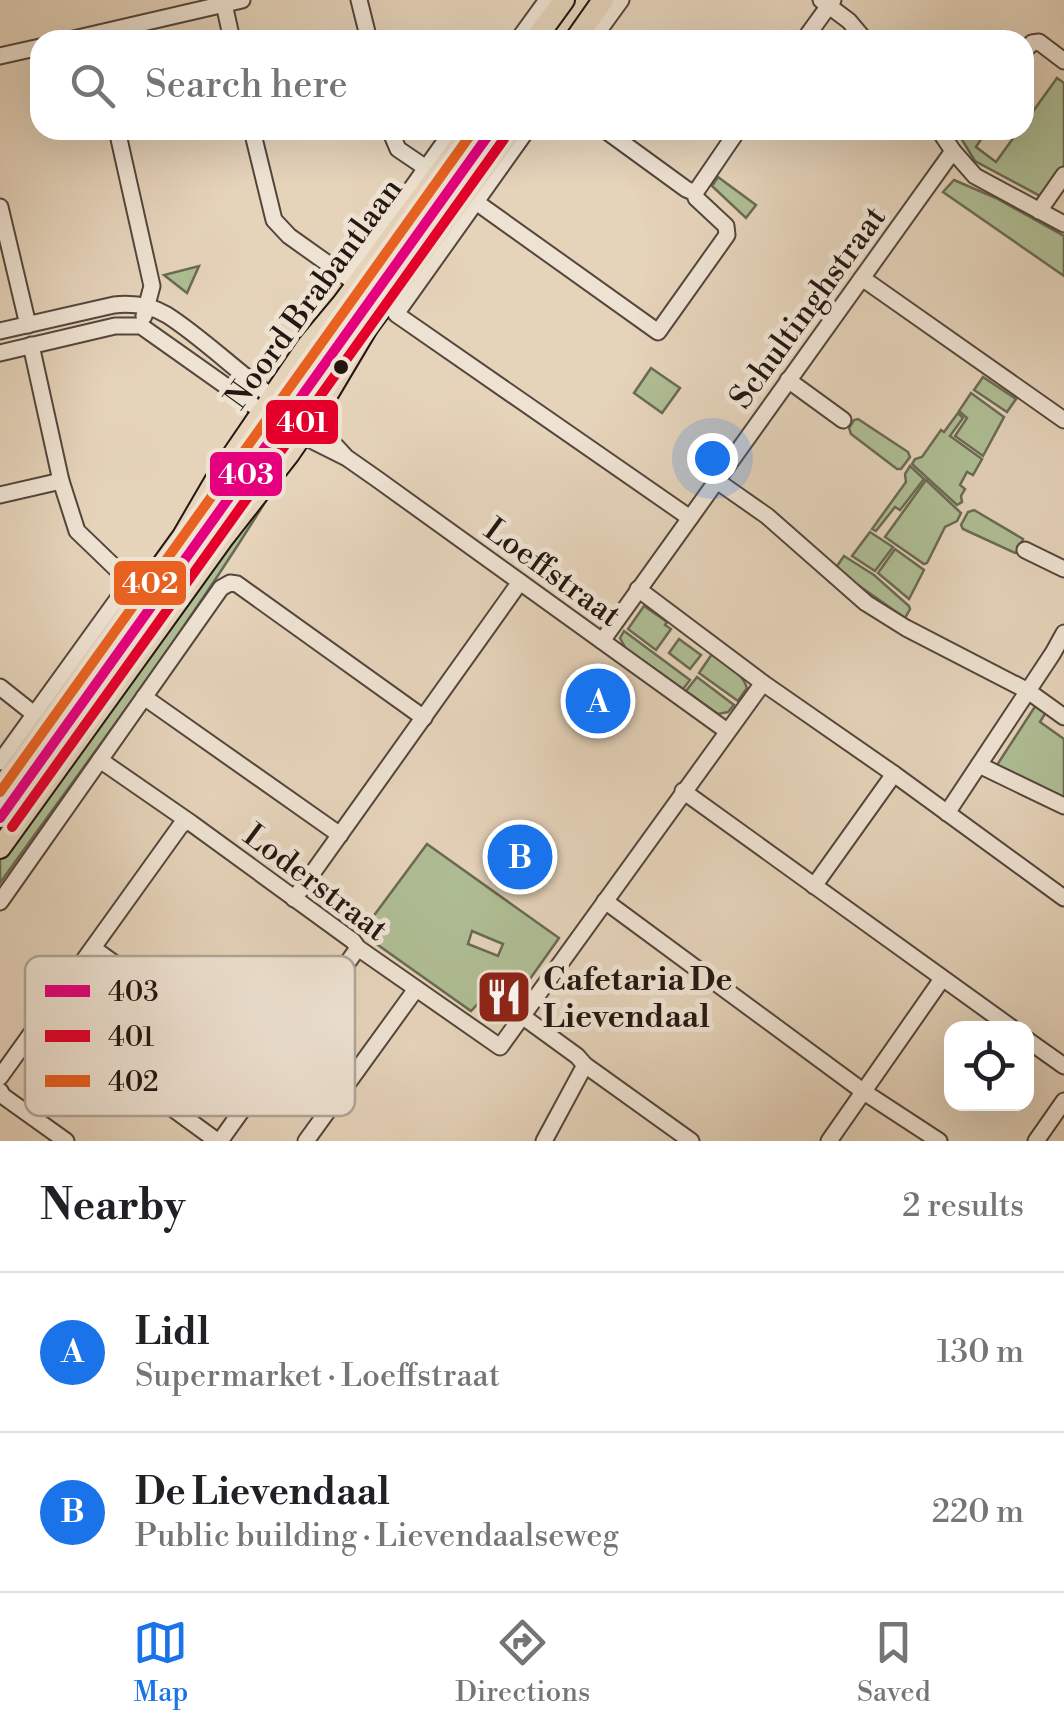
<!DOCTYPE html>
<meta charset="utf-8">
<style>
:root{--surface:#fff;--page:#f6f6f6;--text:#202124;--muted:#757577;--line:#e0e0e0;--accent:#1a73e8}
body{margin:0;font-family:"Libre Bodoni",serif;background:var(--page);color:var(--text)}
.controls{position:absolute;right:30px;bottom:30px;display:grid;overflow:hidden;border-radius:20px;box-shadow:0 10px 40px #0002}
.controls button{width:90px;height:90px;display:grid;place-items:center;padding:0;border:0;border-bottom:2px solid var(--line);background:var(--surface);color:var(--text);font:50px sans-serif}
.you{position:absolute;left:712px;top:458px;width:35px;height:35px;margin:-25px;border:8px solid #fff;border-radius:50%;background:#1a73e8;box-shadow:0 0 0 15px #1a73e833}
.badge{display:grid;place-items:center;width:65px;height:65px;border-radius:50%;background:var(--accent);color:#fff;font-size:32px;font-weight:700}
.pin{position:absolute;translate:-50% -50%;border:5px solid #fff;box-shadow:0 2px 10px #0006}
.list{margin:0;padding:0;list-style:none}
h2{display:flex;justify-content:space-between;align-items:center;height:130px;margin:0;padding:0 40px;font-size:42px}
h2 small{font-size:32px;font-weight:400;color:var(--muted)}
.list li{display:grid;grid-template-columns:65px 1fr auto;gap:30px;align-items:center;box-sizing:border-box;height:160px;padding:0 40px;border-top:2px solid var(--line)}
.list b{display:block;font-size:38px;white-space:nowrap}
.list p{margin:0;font-size:32px;white-space:nowrap;color:var(--muted)}
.list em{font-size:32px;font-style:normal;color:var(--muted)}
.icon{flex:none;width:55px;height:55px;fill:none;stroke:currentColor;stroke-width:2;stroke-linecap:round;stroke-linejoin:round}
.map{position:relative;flex:none;width:1064px;height:1141px;overflow:hidden}
.search{position:absolute;background:var(--surface);box-shadow:0 10px 40px #0002;left:30px;right:30px;top:30px;height:110px;display:flex;align-items:center;gap:25px;box-sizing:border-box;padding:0 35px;border-radius:30px;color:var(--muted);font-size:38px}
.sheet{height:450px;background:var(--surface)}
nav{display:flex;justify-content:space-around;align-items:center;box-sizing:border-box;height:140px;border-top:2px solid var(--line);background:var(--surface);font-size:28px;color:var(--muted)}
nav a{display:grid;justify-items:center;gap:5px}
nav .on{color:var(--accent)}
.map>svg:first-child{display:block}
.green{fill:#afbe95;stroke:#6a6a54;stroke-width:2.5;fill-rule:evenodd}
.lines{fill:none;stroke-linecap:round;stroke-linejoin:round}
.minor-casing{stroke:#54463c;stroke-width:19}
.major-casing{stroke:#241712;stroke-width:24}
.minor{stroke:#eee2d2;stroke-width:15}
.major{stroke:#e5d3ba;stroke-width:20}
.bus-1-casing{stroke:#eee2d2;stroke-width:18}
.bus-2-casing{stroke:#eee2d2;stroke-width:18}
.bus-3-casing{stroke:#eee2d2;stroke-width:18}
.bus-1{stroke:#e5007d;stroke-width:10}
.bus-2{stroke:#e4002b;stroke-width:10}
.bus-3{stroke:#e86121;stroke-width:10}
.bus-dot{fill:#241712;stroke:#eee2d2;stroke-width:4}
.labels{text-anchor:middle;stroke-width:10;stroke-linejoin:round;paint-order:stroke}
.street-label{font-size:32px;fill:#241712;stroke:#eee2d2}
.poi-label{font-size:32px;font-weight:bold;fill:#241712;stroke:#eee2d2;text-anchor:start}
.key{fill:#eee2d2;stroke:#b1a598;stroke-width:2.5}
.key-label{font-size:28px;fill:#241712}
.line-badge{stroke:#eee2d2;stroke-width:4}
.badge-label{font-size:28px;text-anchor:middle;font-weight:bold;fill:#fff}
</style>
<div class="map">
<svg width="1064" height="1141" viewBox="0 0 1064 1141">
<rect width="100%" height="100%" fill="#e5d3ba"/>
<filter id="stains"><feTurbulence type="fractalNoise" baseFrequency=".002" numOctaves="4"/><feColorMatrix values="0 0 0 0 .2 0 0 0 0 .09 0 0 0 0 .02 0 0 0 .5 -.17"/></filter>
<radialGradient id="worn" r=".72"><stop offset=".6" stop-color="#630" stop-opacity="0"/><stop offset="1" stop-color="#630" stop-opacity=".3"/></radialGradient>
<!-- green -->
<g class="green">
<polygon points="1057,78 1064,83 1064,169 1044,198 975,161 956,130 987,130 976,147 996,162 1019,130 1024,130 1024,124"/>
<polygon points="718,177 756,205 746,218 712,186"/>
<polygon points="954,180 996,198 1064,236 1064,276 943,192"/>
<polygon points="199,266 187,293 164,275"/>
<polygon points="651,368 680,388 662,413 634,393"/>
<polygon points="983,377 1016,399 1007,412 974,390"/>
<polygon points="971,393 1004,417 983,456 955,436 967,418 959,411"/>
<polygon points="958,413 963,418 950,436 982,459 973,475 967,472 960,485 965,489 961,496 962,502 957,505 912,464 915,459 922,457 941,430 944,432"/>
<polygon points="858,419 908,452 910,457 901,469 897,469 851,434 849,428 854,420"/>
<path d="M287,466C201,611 98,746 0,883V855Z"/>
<polygon points="910,466 924,479 900,510 895,507 876,531 872,529 906,482 905,474"/>
<polygon points="926,480 961,513 957,521 945,527 927,563 924,564 885,537"/>
<polygon points="974,510 1023,539 1018,552 1015,553 963,529 961,525 968,512"/>
<polygon points="870,532 893,547 875,571 852,556"/>
<polygon points="895,549 924,570 909,599 878,573"/>
<polygon points="844,556 874,575 909,606 910,609 905,618 835,569"/>
<polygon points="644,606 667,622 665,625 671,629 656,650 628,629"/>
<polygon points="624,631 690,680 683,689 626,649 620,638"/>
<polygon points="679,639 701,655 690,669 669,653"/>
<path d="M712,654C725,663 742,672 747,688L738,701L699,673Z"/>
<polygon points="697,677 734,705 728,712 718,714 686,691"/>
<polygon points="1036,705 1046,712 1040,722 1064,739 1064,800 997,765"/>
<path d="M427,844L559,938L515,1000L499,990L484,997L471,1011L361,933ZM472,931L503,944L498,956L468,944Z"/>
</g>
<g class="lines">
<!-- minor casing -->
<g class="minor-casing">
<g id="minor">
<polyline points="359,0 369,40"/>
<polyline points="821,0 849,21 865,40"/>
<polyline points="224,4 232,40"/>
<polyline points="69,40 242,0"/>
<polyline points="518,40 547,0"/>
<polyline points="592,40 621,0"/>
<polyline points="804,40 833,0"/>
<polyline points="1024,51 1032,43 1039,42 1064,61"/>
<polyline points="0,56 40,47"/>
<polyline points="117,130 152,286 144,316"/>
<polyline points="252,130 274,220 289,236 348,278 453,130"/>
<polyline points="390,130 398,149 426,168"/>
<polyline points="527,130 396,314 690,518"/>
<polyline points="939,130 953,151 975,176 1064,224"/>
<polyline points="695,193 738,130"/>
<polyline points="476,202 658,332 727,235 726,226 696,198 695,193 686,189 605,130"/>
<polyline points="0,207 28,325"/>
<polyline points="1039,211 1064,175"/>
<polyline points="862,278 1064,420"/>
<path d="M0,331L114,305C133,303 150,305 167,315C197,334 230,365 259,387C292,412 316,423 344,455"/>
<polyline points="0,353 115,326 141,326 281,425 347,458 377,479 727,731"/>
<polyline points="788,380 843,420"/>
<polyline points="717,481 767,516 866,603 906,628 1028,691 1064,717"/>
<polyline points="0,495 61,481"/>
<polyline points="1025,550 1064,569"/>
<polyline points="638,589 763,683 894,774 1064,898"/>
<polyline points="602,641 953,151"/>
<polyline points="0,687 34,714"/>
<polyline points="144,697 340,835"/>
<polyline points="100,760 191,823 353,941 358,948 500,1047 763,683"/>
<polyline points="0,762 130,582 77,531 61,481 31,345"/>
<polyline points="979,765 1064,806"/>
<polyline points="683,791 1012,1028"/>
<polyline points="947,813 1053,653 1064,633"/>
<polyline points="814,886 894,774"/>
<polyline points="294,899 520,582"/>
<polyline points="605,901 864,1092 939,1141"/>
<polyline points="0,902 221,588 230,583 237,584 424,718"/>
<polyline points="93,948 268,1074"/>
<polyline points="45,1015 217,1141"/>
<polyline points="522,1016 577,1056 585,1065 691,1141"/>
<polyline points="1026,1039 1064,1066"/>
<polyline points="0,1077 181,825 187,822"/>
<polyline points="0,1091 3,1096 66,1141"/>
<polyline points="220,1141 358,948"/>
<polyline points="306,1141 416,989"/>
<polyline points="544,1141 585,1065"/>
<polyline points="829,1141 942,979"/>
<polyline points="1036,1141 1064,1101"/>
</g>
</g>
<!-- major casing -->
<g class="major-casing">
<g id="major">
<polyline points="535,40 564,0"/>
<polyline points="575,40 603,0"/>
<polyline points="0,789 183,536 215,481 308,345 343,303 471,130"/>
<polyline points="0,848 224,537 289,454 311,422 367,328 512,130"/>
</g>
</g>
<!-- minor -->
<use href="#minor" class="minor"/>
<!-- major -->
<use href="#major" class="major"/>
<!-- bus-1 casing -->
<g class="bus-1-casing">
<polyline id="bus-1" points="0,818 492,130"/>
</g>
<!-- bus-2 casing -->
<g class="bus-2-casing">
<polyline id="bus-2" points="12,827 504,139"/>
</g>
<!-- bus-3 casing -->
<g class="bus-3-casing">
<polyline id="bus-3" points="0,792 474,130"/>
</g>
<!-- bus-1 -->
<use href="#bus-1" class="bus-1"/>
<!-- bus-2 -->
<use href="#bus-2" class="bus-2"/>
<!-- bus-3 -->
<use href="#bus-3" class="bus-3"/>
</g>
<!-- icons -->
<defs>
<g id="restaurant-square" transform="scale(2.875)"><rect x="-9" y="-9" width="18" height="18" rx="4" fill="#8f2418" stroke="#eee2d2"/><path d="M-5-6h1v4h1v-4h1v4h1v-4h1v5L-1.5 .5V6h-2V.5L-5-1ZM5-6V6H3V1.5H1.5Q1.5-4 5-6Z" fill="#fff"/></g>
</defs>
<g fill-rule="evenodd">
<use href="#restaurant-square" x="504" y="997"/>
</g>
<!-- markers -->
<circle class="bus-dot" cx="341" cy="367" r="9"/>
<g class="labels">
<!-- street labels -->
<g class="street-label">
<text transform="translate(313 293) rotate(-54)" y="11">Noord Brabantlaan</text>
<text transform="translate(807 307) rotate(-54)" y="11">Schultinghstraat</text>
<text transform="translate(553 572) rotate(36)" y="11">Loeffstraat</text>
<text transform="translate(316 882) rotate(37)" y="11">Loderstraat</text>
</g>
<!-- poi labels -->
<g class="poi-label">
<text x="543" y="990">Cafetaria De<tspan x="543" dy="37">Lievendaal</tspan></text>
</g>
</g>
<!-- legend -->
<rect x="25" y="956" width="330" height="160" rx="15" class="key"/>
<rect x="45" y="985" width="45" height="12" fill="#e5007d"/>
<rect x="45" y="1030" width="45" height="12" fill="#e4002b"/>
<rect x="45" y="1075" width="45" height="12" fill="#e86121"/>
<g class="key-label">
<text x="108" y="1001">403</text>
<text x="108" y="1046">401</text>
<text x="108" y="1091">402</text>
</g>
<g class="line-badge">
<rect x="264" y="398" width="76" height="48" rx="10" fill="#e4002b"/>
<rect x="208" y="450" width="76" height="48" rx="10" fill="#e5007d"/>
<rect x="112" y="559" width="76" height="48" rx="10" fill="#e86121"/>
</g>
<g class="badge-label">
<text x="302" y="432">401</text>
<text x="246" y="484">403</text>
<text x="150" y="593">402</text>
</g>
<rect width="100%" height="100%" filter="url(#stains)"/>
<rect width="100%" height="100%" fill="url(#worn)"/>
</svg>
<div class="controls">
<button><svg class="icon" aria-label="locate" viewBox="0 0 24 24"><circle cx="12" cy="12" r="6"/><path d="M12 2v4M12 18v4M2 12h4M18 12h4"/></svg></button>
</div>
<div class="you"></div>
<div class="pin badge" style="left:598px;top:701px">A</div>
<div class="pin badge" style="left:520px;top:857px">B</div>
<div class="search"><svg class="icon" aria-label="search" viewBox="0 0 24 24"><circle cx="10" cy="10" r="6"/><path d="M15 15l6 6"/></svg>Search here</div>
</div>
<section class="sheet">
<h2>Nearby<small>2 results</small></h2>
<ul class="list">
<li><span class="badge">A</span><div><b>Lidl</b><p>Supermarket · Loeffstraat</p></div><em>130 m</em></li>
<li><span class="badge">B</span><div><b>De Lievendaal</b><p>Public building · Lievendaalseweg</p></div><em>220 m</em></li>
</ul>
</section>
<nav>
<a class="on"><svg class="icon" aria-label="map" viewBox="0 0 24 24"><path d="M3 6l6-2 6 2 6-2v14l-6 2-6-2-6 2zM9 4v14M15 6v14"/></svg>Map</a>
<a><svg class="icon" aria-label="directions" viewBox="0 0 24 24"><path d="M12 3l9 9-9 9-9-9zM9 14v-3h6M13 9l2 2-2 2"/></svg>Directions</a>
<a><svg class="icon" aria-label="saved" viewBox="0 0 24 24"><path d="M7 4h10v16l-5-4-5 4z"/></svg>Saved</a>
</nav>
